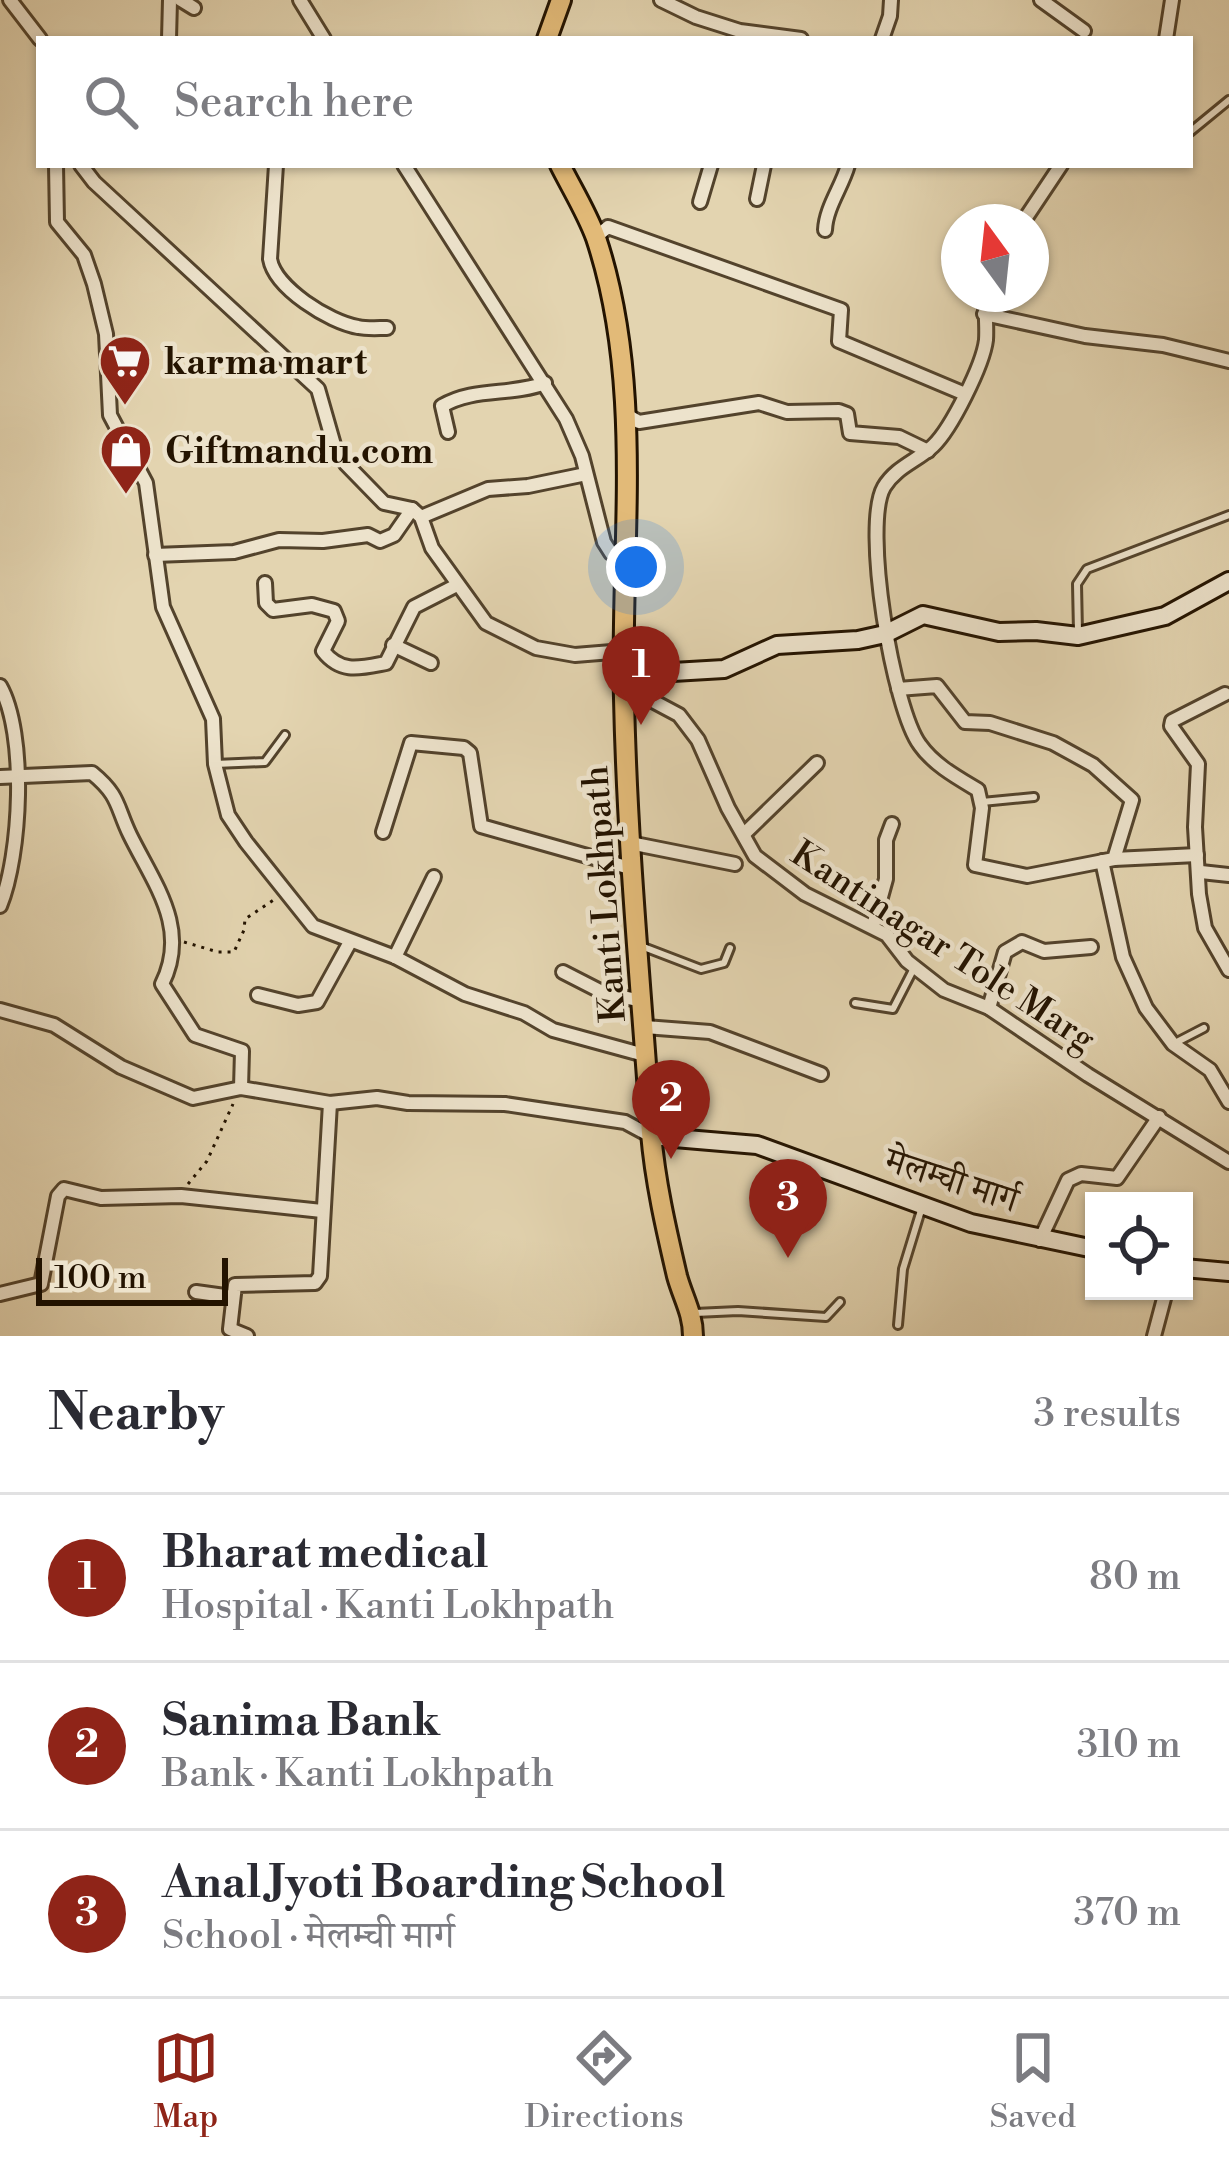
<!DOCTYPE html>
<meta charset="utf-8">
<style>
:root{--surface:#fff;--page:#f2f2f3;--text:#2b2b33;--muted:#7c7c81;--line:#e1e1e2;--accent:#8f2418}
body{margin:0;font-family:"Libre Bodoni","Noto Serif Devanagari",serif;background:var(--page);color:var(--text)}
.controls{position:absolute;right:36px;bottom:36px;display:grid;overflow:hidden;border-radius:0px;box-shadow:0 3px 9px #0004}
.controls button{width:108px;height:108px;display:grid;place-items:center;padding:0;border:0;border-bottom:3px solid var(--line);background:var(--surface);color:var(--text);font:60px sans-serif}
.compass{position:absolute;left:941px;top:204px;width:108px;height:108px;border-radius:50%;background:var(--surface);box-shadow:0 3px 9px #0004;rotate:345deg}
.scale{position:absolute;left:36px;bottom:30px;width:192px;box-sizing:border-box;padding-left:12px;border:6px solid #231300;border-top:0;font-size:33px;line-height:42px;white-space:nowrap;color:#231300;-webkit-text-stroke:9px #ede3cc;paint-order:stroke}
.you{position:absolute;left:636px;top:567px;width:42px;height:42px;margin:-30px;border:9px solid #fff;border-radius:50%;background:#1a73e8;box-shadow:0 0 0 18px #1a73e833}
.badge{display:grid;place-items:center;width:78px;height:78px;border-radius:50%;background:var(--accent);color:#fff;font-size:39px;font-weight:700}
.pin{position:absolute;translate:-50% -99px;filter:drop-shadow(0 3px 6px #0008)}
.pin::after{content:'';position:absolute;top:63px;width:42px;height:36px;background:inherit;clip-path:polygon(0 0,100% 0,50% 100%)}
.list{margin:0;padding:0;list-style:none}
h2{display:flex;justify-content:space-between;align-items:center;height:156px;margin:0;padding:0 48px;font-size:51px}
h2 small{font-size:39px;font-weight:400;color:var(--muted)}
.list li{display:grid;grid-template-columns:78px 1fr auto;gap:36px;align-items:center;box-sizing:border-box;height:168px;padding:0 48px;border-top:3px solid var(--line)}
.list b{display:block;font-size:45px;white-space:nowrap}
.list p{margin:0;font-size:39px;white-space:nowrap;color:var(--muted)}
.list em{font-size:39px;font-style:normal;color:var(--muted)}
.icon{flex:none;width:66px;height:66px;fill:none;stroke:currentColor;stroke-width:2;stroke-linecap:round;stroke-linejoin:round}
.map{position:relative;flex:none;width:1229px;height:1336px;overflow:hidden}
.search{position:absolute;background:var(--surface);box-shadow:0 3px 9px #0004;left:36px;right:36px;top:36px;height:132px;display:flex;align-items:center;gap:30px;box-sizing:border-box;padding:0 42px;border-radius:0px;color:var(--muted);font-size:45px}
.sheet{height:660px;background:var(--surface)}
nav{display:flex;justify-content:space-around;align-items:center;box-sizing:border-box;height:168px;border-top:3px solid var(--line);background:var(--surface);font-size:33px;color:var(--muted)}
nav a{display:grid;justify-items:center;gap:6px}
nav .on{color:var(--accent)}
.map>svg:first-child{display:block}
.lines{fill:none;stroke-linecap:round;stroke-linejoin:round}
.service-casing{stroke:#53432c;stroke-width:12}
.minor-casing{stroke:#53432c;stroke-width:18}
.secondary-casing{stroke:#231300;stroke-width:22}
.primary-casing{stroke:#231300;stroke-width:24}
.path{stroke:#231300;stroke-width:3;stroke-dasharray:3 6;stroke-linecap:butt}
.service{stroke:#ede3cc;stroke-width:6}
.minor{stroke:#ede3cc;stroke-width:12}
.secondary{stroke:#ede3cc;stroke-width:16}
.primary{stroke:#e2ba78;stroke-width:18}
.labels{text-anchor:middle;stroke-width:9;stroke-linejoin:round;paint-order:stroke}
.poi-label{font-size:36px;font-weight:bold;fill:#231300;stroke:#ede3cc;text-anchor:start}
.street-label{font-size:36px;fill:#231300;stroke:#ede3cc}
</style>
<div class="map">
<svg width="1229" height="1336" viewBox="0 0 1229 1336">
<rect width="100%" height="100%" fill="#e3d4b0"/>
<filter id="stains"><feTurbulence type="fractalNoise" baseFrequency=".00167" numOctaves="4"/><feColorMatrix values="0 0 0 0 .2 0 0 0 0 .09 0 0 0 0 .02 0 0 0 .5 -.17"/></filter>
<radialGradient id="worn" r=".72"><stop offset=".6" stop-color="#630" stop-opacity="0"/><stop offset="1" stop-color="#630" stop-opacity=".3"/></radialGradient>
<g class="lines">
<!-- service casing -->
<g class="service-casing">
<g id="service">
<polyline points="1190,132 1229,100"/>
<polyline points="1078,632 1077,584 1087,569 1229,515"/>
<polyline points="215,764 265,762 285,735"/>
<polyline points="982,802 1034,797"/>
<polyline points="641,946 701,969 724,963 730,948"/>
<polyline points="855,1003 893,1009 913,970"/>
<polyline points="1175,1043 1204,1028"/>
<polyline points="695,1313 738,1311 826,1317 840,1302"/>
<polyline points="898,1325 903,1269 922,1207"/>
</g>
</g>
<!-- minor casing -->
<g class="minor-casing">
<g id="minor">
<polyline points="10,0 40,39"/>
<polyline points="181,0 194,8"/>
<polyline points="300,0 324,39"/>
<polyline points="661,0 696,17 740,31 801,39"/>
<polyline points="1041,0 1084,31"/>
<polyline points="169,39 170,0"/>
<polyline points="882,39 890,16 891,0"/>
<polyline points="1166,39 1172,0"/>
<polyline points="56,165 57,222 84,255 94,284 106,334 110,415 146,483 163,607 213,719 215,764 228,815 246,842 313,926 395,957 465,994 524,1013 553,1030 648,1056"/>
<polyline points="81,165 94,182 318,389 334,445 346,464 384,503 412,509 421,517 432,548 486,623 536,648 575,655 624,651"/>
<path d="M276,165L270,259C275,288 329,322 358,327C367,329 378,328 387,328"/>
<polyline points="404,165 566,419 582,456 604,542 611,553 627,562"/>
<polyline points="757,199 764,165"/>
<polyline points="700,202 711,165"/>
<polyline points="1023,222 1061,165"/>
<path d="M825,230C826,207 842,187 848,165"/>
<polyline points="596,237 608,227 841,310 839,341 965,394"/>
<polyline points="984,314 1085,336 1163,345 1229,361"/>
<polyline points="625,414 639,422 759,403 787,412 839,411 847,414 850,433 899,437 928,451"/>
<path d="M448,432L442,406C474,387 511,396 545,383"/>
<polyline points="421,517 488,489 528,486 586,474"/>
<polyline points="155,555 234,552 279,540 323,541 368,535 380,541 394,535 412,509"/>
<path d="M265,583L266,603L273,610L312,605L334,611L338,621L323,651C341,674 360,668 386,663L414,607L457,585"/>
<polyline points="393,645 431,663"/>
<path d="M0,686C27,734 21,855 0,906"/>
<path d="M898,689L937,686L965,722L990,723L1053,743L1093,765L1132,800L1114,859L1027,876L975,865L982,808L978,790C958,778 934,765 920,745C893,709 862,525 884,487C896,467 917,461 933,446C951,429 983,365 986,340C987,325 985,309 985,294"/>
<polyline points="1225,694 1172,721 1171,726 1198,764 1195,827 1199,894 1205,928 1229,970"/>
<polyline points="624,696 634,691 679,715 698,740 728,808 755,856 805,894 887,935 907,961 944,990 989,1008 1088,1075 1229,1162"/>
<path d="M0,777L92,773C120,796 116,806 130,835C154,884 190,928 162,984L195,1035L242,1051L241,1088"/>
<polyline points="383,832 411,743 464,748 470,753 481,826 630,868"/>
<polyline points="744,834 817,763"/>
<polyline points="629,846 635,844 735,864"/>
<polyline points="1114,859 1197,855"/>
<polyline points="1102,861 1123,957 1146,1008 1173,1044 1210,1070 1229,1102"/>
<polyline points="1201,872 1229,875"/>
<polyline points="873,926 886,879 886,840 892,824"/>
<polyline points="395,957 434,877"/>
<polyline points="563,972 604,993 642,1001"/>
<polyline points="258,995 298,1005 317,1002 350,942"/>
<polyline points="989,1008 1005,952 1022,942 1044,951 1091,947"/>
<polyline points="0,1010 54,1025 121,1067 193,1098 241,1088 330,1103 377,1098 408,1103 505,1104 625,1122 651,1136"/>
<polyline points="645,1027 710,1032 821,1074"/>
<polyline points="1040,1240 1068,1180 1081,1174 1117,1178 1159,1117"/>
<polyline points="196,1292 232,1297"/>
<polyline points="0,1294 41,1284 58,1196 64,1189 101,1198 181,1196 322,1211"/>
<polyline points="247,1336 230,1329 235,1285 315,1283 320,1276 330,1103"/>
<polyline points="1154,1336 1166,1291"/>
</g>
</g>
<!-- secondary casing -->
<g class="secondary-casing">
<g id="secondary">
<polyline points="624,667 673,672 724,669 777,645 858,640 885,634 923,615 999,632 1036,631 1078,636 1165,616 1229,581"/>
<polyline points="651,1136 757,1145 971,1223 1094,1249"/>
<polyline points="1184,1268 1229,1272"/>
</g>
</g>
<!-- primary casing -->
<g class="primary-casing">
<g id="primary">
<polyline points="547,39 561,0"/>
<path d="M560,165C572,189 587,213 596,238C645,385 620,547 624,698C627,844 641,988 651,1133C655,1181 666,1229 677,1276C683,1298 693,1313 693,1336"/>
</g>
</g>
<!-- path -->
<g class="path">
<polyline points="184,942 218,952 234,952 244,930 245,919 275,899"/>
<polyline points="188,1184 207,1161 233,1104"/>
</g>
<!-- service -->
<use href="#service" class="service"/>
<!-- minor -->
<use href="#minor" class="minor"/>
<!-- secondary -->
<use href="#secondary" class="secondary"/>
<!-- primary -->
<use href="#primary" class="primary"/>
</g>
<!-- icons -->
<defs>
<g id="supermarket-pin" transform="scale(2.7)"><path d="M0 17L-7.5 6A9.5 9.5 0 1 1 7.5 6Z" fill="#8f2418" stroke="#ede3cc"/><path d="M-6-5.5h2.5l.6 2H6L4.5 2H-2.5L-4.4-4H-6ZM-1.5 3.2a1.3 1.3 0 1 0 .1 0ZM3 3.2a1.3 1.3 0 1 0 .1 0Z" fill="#fff"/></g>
<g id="shop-pin" transform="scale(2.7)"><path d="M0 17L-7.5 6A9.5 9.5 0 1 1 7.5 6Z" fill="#8f2418" stroke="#ede3cc"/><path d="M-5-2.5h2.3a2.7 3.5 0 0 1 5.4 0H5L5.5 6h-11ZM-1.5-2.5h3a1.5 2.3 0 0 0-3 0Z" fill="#fff"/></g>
</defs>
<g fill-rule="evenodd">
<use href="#supermarket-pin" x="125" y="361"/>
<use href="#shop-pin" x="126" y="450"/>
</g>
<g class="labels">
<!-- poi labels -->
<g class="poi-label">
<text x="164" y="374">karma mart</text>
<text x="165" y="463">Giftmandu.com</text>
</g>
<!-- street labels -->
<g class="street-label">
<text transform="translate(603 894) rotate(-94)" y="13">Kanti Lokhpath</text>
<text transform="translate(944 945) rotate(33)" y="13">Kantinagar Tole Marg</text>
<text transform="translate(952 1179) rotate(18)" y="13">मेलम्ची मार्ग</text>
</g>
</g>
<rect width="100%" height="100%" filter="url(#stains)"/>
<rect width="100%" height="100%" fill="url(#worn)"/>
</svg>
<div class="controls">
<button><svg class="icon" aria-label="locate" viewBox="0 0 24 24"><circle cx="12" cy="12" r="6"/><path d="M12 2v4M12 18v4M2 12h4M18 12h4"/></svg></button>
</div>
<svg class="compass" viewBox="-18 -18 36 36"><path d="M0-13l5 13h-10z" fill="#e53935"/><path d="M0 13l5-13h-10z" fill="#7c7c81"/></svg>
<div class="scale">100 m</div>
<div class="you"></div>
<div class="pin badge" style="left:641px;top:725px">1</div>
<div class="pin badge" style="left:671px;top:1159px">2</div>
<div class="pin badge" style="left:788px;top:1258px">3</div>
<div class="search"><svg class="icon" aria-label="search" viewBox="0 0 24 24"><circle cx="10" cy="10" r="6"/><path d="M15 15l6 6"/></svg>Search here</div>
</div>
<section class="sheet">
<h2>Nearby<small>3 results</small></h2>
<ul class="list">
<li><span class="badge">1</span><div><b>Bharat medical</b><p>Hospital · Kanti Lokhpath</p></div><em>80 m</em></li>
<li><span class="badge">2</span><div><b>Sanima Bank</b><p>Bank · Kanti Lokhpath</p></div><em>310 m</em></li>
<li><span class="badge">3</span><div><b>Anal Jyoti Boarding School</b><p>School · मेलम्ची मार्ग</p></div><em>370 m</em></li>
</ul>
</section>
<nav>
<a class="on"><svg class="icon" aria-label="map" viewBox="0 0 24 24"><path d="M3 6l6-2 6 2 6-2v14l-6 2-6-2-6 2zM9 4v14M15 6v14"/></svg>Map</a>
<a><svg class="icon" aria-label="directions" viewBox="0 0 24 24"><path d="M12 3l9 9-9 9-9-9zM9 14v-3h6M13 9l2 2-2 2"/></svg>Directions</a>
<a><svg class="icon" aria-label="saved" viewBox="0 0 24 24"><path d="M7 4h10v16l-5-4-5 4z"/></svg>Saved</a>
</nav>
